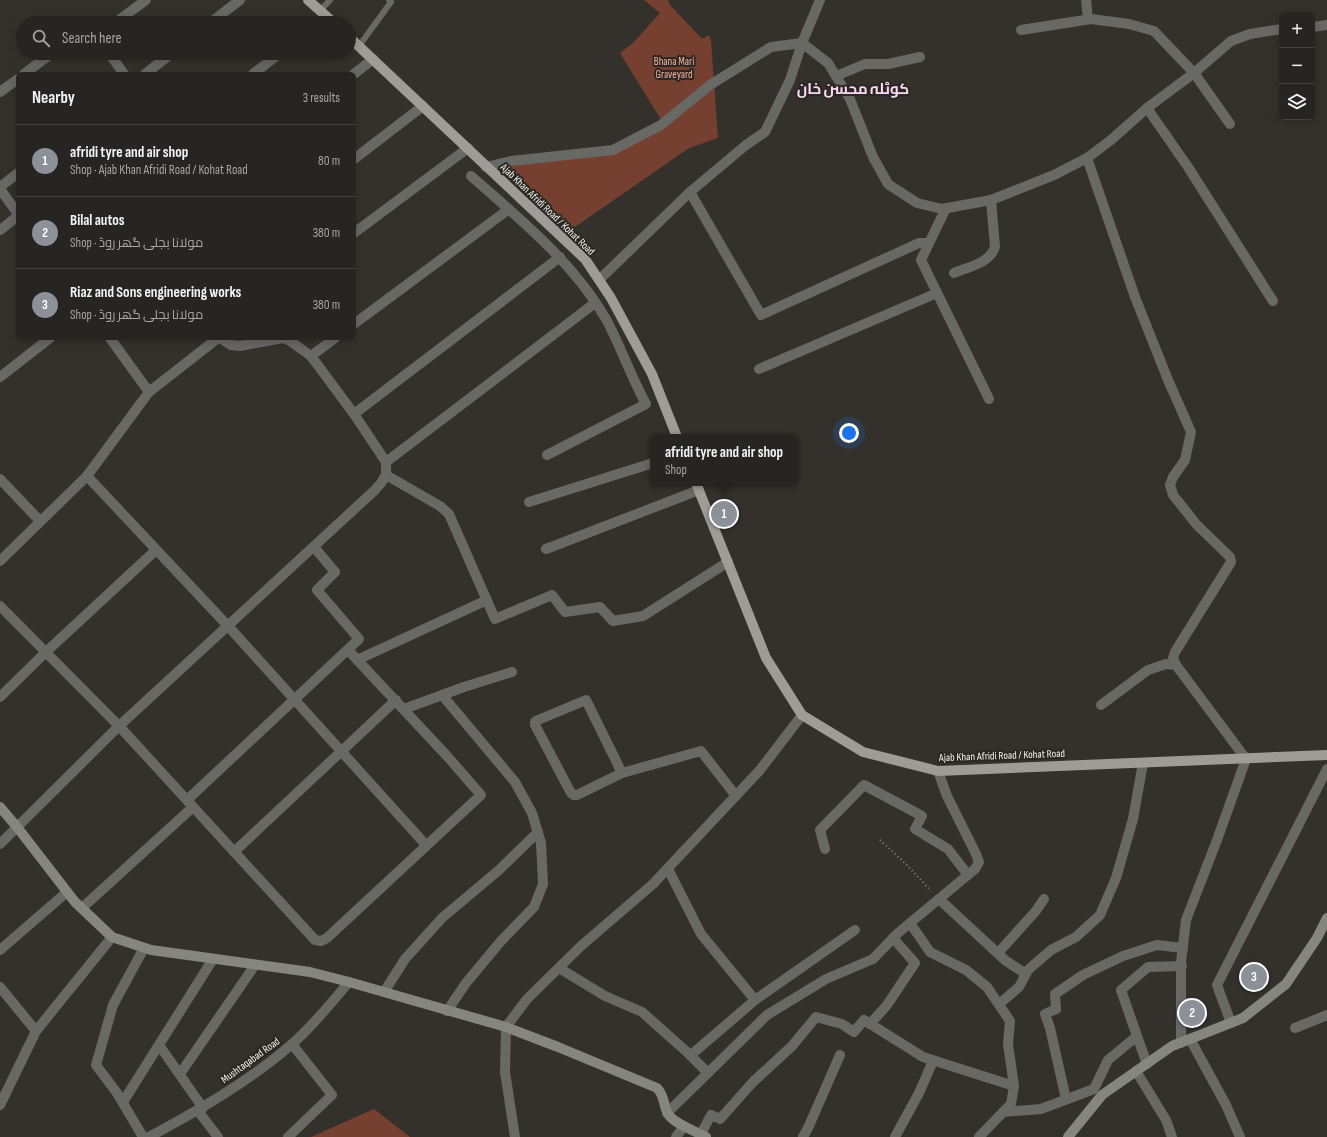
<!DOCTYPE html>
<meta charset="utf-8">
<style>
:root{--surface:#272522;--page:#2f2d2a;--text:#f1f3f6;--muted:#a4a5a5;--line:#434240;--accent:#8c9099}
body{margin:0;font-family:"Sofia Sans Condensed",Cairo,sans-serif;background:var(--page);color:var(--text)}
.controls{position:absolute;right:12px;top:12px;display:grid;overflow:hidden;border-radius:6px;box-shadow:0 2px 10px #0003}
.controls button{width:36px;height:36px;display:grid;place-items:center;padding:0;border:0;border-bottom:1px solid var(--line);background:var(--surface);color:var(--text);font:20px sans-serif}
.you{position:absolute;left:849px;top:433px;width:14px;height:14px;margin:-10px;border:3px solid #fff;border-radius:50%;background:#1a73e8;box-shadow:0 0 0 6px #1a73e833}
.badge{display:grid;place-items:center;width:26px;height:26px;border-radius:50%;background:var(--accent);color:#fff;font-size:13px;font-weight:700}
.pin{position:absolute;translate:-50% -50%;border:2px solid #fff;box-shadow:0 1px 4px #0006}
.popup{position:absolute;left:650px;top:434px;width:148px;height:52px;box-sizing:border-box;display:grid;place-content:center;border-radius:6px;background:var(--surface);filter:drop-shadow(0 1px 3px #0005);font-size:13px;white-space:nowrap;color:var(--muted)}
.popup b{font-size:15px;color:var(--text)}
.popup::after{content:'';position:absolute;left:50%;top:100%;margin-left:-8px;border:8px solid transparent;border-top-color:var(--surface)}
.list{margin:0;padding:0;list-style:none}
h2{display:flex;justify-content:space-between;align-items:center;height:52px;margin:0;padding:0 16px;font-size:17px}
h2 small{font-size:13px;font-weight:400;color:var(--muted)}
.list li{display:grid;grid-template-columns:26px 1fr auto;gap:12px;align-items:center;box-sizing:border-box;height:72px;padding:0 16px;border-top:1px solid var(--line)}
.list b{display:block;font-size:15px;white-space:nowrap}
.list p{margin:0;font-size:13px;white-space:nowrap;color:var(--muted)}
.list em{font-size:13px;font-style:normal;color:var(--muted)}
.icon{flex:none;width:22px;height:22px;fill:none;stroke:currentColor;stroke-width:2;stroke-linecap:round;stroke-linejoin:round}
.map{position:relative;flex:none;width:1327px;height:1137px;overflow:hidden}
.search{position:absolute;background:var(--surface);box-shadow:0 2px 10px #0003;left:16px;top:16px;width:340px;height:44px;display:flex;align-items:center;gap:10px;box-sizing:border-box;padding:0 14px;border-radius:22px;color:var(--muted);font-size:15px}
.panel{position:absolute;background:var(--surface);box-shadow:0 2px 10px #0003;left:16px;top:72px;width:340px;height:268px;border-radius:6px}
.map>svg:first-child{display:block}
.green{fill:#764030}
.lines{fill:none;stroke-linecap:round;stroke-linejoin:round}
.path{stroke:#8b8885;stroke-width:2;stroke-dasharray:1 3;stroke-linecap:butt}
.lane{stroke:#686865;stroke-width:6}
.street{stroke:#686865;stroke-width:10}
.secondary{stroke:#868681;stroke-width:10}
.primary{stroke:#9d9c97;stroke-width:10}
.labels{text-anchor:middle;stroke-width:4;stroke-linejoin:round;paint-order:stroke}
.park-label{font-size:11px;fill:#f6b09c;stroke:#2a2823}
.street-label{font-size:11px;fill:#f2f0ed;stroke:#2a2823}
.district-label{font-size:15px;font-weight:bold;fill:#fcd5f5;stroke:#2a2823}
</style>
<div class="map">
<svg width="1327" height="1137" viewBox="0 0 1327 1137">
<rect width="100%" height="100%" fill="#34312d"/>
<!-- green -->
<g class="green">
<polygon points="644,0 668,0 670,5 702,39 709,35 711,41 718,138 689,148 572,229 496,159 613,150 663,123 620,53 633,43 660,13"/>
<polygon points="374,1109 410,1137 311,1137"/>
</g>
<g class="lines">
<!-- path -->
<polyline class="path" points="880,840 907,865 931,891"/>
<!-- lane -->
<g class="lane">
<polyline points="320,11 330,0"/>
<polyline points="359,46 391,2 389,0"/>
</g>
<!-- street -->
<g class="street">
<polyline points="1086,0 1088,19"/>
<polyline points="115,23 146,0"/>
<polyline points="210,23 240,0"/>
<polyline points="319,23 327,17"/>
<polyline points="1312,27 1327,25"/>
<polyline points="1021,30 1091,19 1129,24 1154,31 1194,73 1230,124"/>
<polyline points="109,53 124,74"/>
<polyline points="24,74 52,53"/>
<polyline points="145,74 172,53"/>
<polyline points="253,74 280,53"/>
<polyline points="354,74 373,59"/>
<polyline points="836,76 865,64 888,64 920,57"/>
<polyline points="0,92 18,79"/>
<polyline points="1147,108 1188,167 1273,301"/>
<polyline points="1087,158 1135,297 1168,380 1191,432 1185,460 1173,477 1170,485 1173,495 1197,525 1230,557 1231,562 1175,652 1173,658 1176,665 1246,759 1217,840 1186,920 1181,962 1181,1043"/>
<polyline points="354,159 423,106"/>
<polyline points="486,167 511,161 613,150 661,125 710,85 771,47 802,43 828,63 850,99 873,157 888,184 917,203 942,209 991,200 1054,175 1087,158 1111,140 1147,108 1194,73 1231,41 1250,34 1282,29"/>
<path d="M471,176C520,219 573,262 606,319C621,347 631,377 646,404L547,455"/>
<polyline points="0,187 18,173"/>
<polyline points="0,189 18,214"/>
<polyline points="690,192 761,315 919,243 929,243"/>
<polyline points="946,208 921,260 989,399"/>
<polyline points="0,230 18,216"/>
<polyline points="354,233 468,148"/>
<path d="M954,273C968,267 990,263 995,247L991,200"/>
<polyline points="599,280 690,192 746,145 765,132 790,80 802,43 820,0"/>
<polyline points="354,324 509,209"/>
<polyline points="110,338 149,392"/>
<polyline points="311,356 335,338"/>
<polyline points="759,369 937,293"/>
<polyline points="0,377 50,338"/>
<polyline points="354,414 560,257"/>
<polyline points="386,462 595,303"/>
<polyline points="386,475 440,506 449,514 495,619 552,595 565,612 600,607 613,621 643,616 728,562"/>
<polyline points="87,476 228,626 426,845"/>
<polyline points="0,479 40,521"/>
<polyline points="529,502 653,463"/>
<polyline points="546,549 699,490"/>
<polyline points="0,561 87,476 149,392 218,338"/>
<polyline points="0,606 119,726 315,940 321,941 327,938 481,795 447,756 348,650"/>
<polyline points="357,660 487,600"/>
<polyline points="442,695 515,782 532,813 541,843 543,884 534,907 501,941 466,983 447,1011"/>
<polyline points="0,697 46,652 156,550"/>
<polyline points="1101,705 1148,670 1166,664 1176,665"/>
<polyline points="404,709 464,687 512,672"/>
<polyline points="622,773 577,795 574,795 571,793 535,725 535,722 538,720 586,700 622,773 701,751 736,796"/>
<polyline points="187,800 359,639 317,590 335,572 314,547"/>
<polyline points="0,844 119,726 375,490 381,483 386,475 386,462 354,414 311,356 290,341 283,338 240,346 231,345 220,338"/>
<polyline points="825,849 820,830 864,785 922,816 915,829 948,849 968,875"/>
<polyline points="234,852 396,700"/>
<polyline points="668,869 701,934 755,1000 855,930"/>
<polyline points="939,899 1006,961 1026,974"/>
<polyline points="82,908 193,807"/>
<polyline points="910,923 930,952 966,970 987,987 1010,1021 1008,1044 1014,1086"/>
<polyline points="0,950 67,892"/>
<polyline points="998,953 1035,912 1044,899"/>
<polyline points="559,968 605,996 642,1012 687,1052 708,1073"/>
<polyline points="0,987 36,1031"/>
<polyline points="384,992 405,959 442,918 499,870 538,832"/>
<polyline points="999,1004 1019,987 1028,970 1051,950 1076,937 1100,915 1116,878 1133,819 1143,763"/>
<polyline points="1231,1023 1217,985 1327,769"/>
<polyline points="870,1024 887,1005 915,963 893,938"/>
<polyline points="1295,1028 1327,1015"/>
<polyline points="1137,1036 1121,990 1148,967 1182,966"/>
<polyline points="1190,1039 1226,1105 1240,1137"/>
<polyline points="159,1045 203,1108"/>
<polyline points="691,1055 755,1000"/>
<polyline points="1136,1071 1166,1120 1172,1137"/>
<polyline points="180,1074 255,965"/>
<polyline points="1066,1099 1050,1028 1045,1014 1056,1009 1055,994 1083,975 1123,956 1157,945 1183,948"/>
<polyline points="123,1102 213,959"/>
<polyline points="0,1105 36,1031 112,937"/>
<polyline points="198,1111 218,1137"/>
<polyline points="1003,1112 1041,1109 1094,1089 1108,1060 1137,1036 1147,1064"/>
<polyline points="667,1113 767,1015 826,979 873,959 898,933 975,869 979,862 976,854 947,796 938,771"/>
<polyline points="701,1134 711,1115 720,1119 753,1082 792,1046 816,1017 842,1024 854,1032 864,1020 923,1057 1014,1086 1011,1104 979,1137"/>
<polyline points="143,1137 117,1093 96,1065 113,1005 144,948"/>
<path d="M149,1137C199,1110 248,1082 291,1045C313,1026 331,1003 349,982"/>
<polyline points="288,1137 332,1095 292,1044"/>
<polyline points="515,1137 505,1072 506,1027 527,999 581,946 653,884 760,770 802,715"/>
<polyline points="676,1137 684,1126"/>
<polyline points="803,1137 808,1128 840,1055"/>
<polyline points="895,1137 919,1093 933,1061"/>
</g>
<!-- secondary -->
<g class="secondary">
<path d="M0,807L17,827L75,902L112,937L151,950L310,972L349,982L506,1027L558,1047L657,1088C665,1096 663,1105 668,1114C674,1124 696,1131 706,1137"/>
<polyline points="1068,1137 1102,1095 1172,1046 1243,1018 1286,984 1317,938 1327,918"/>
</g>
<!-- primary -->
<g class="primary">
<polyline points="308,0 334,23"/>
<polyline points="349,37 585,259 611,298 652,374 677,437"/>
<polyline points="696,483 766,658 802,715 863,752 938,771 1327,755"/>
</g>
</g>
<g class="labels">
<!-- park labels -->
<g class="park-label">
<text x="674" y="65">Bhana Mari<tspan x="674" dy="13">Graveyard</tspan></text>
</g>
<!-- street labels -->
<g class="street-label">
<text transform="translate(548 209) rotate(44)" y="4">Ajab Khan Afridi Road / Kohat Road</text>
<text transform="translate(1002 755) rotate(-2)" y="4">Ajab Khan Afridi Road / Kohat Road</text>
<text transform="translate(250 1060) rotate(-36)" y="4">Mushtaqabad Road</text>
</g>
<!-- district labels -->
<g class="district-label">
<text x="853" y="94">کوٹلہ محسن خان</text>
</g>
</g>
</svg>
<div class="controls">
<button>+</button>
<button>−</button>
<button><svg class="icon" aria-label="layers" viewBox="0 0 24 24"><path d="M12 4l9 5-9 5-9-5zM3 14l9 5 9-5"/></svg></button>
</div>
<div class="you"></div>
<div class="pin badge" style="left:724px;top:514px">1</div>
<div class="popup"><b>afridi tyre and air shop</b>Shop</div>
<div class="pin badge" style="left:1192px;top:1013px">2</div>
<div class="pin badge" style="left:1254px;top:977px">3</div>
<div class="search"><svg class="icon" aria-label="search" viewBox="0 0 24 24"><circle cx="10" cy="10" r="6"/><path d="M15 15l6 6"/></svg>Search here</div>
<section class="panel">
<h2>Nearby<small>3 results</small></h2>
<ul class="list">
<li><span class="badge">1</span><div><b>afridi tyre and air shop</b><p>Shop · Ajab Khan Afridi Road / Kohat Road</p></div><em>80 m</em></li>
<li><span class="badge">2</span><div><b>Bilal autos</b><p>Shop · مولانا بجلی گھر روڈ</p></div><em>380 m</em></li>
<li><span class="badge">3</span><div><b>Riaz and Sons engineering works</b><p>Shop · مولانا بجلی گھر روڈ</p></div><em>380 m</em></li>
</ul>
</section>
</div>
